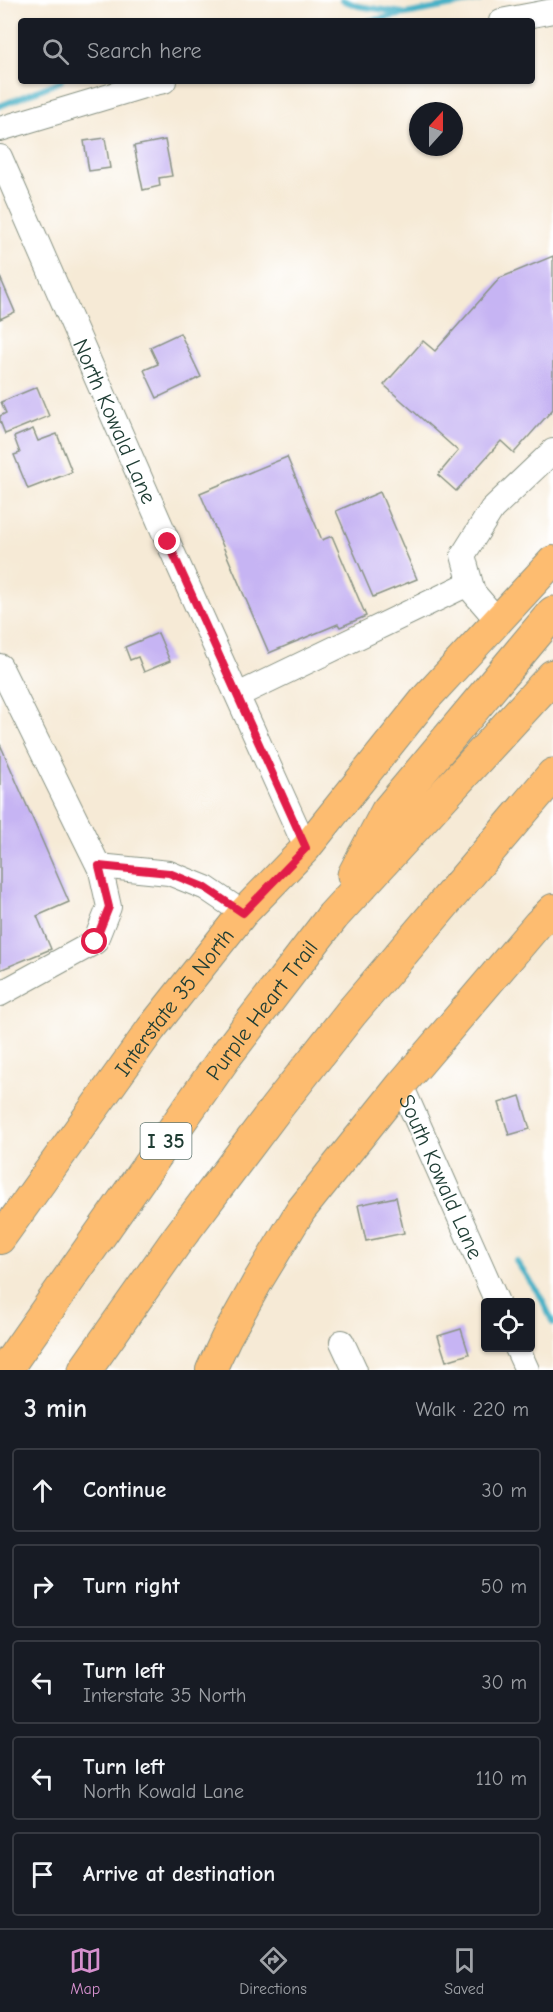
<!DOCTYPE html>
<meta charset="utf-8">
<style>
:root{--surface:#171b24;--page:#20242c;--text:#f1f3f6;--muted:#9ea1a6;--line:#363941;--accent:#d690ce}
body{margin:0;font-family:"Comic Neue",sans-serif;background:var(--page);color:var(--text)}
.controls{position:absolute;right:18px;bottom:18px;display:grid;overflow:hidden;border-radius:6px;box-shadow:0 2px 4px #0004}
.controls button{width:54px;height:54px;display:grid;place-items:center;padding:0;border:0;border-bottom:2px solid var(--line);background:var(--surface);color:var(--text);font:30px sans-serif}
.compass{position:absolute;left:409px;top:102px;width:54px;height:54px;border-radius:50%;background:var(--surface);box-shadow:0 2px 4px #0004;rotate:21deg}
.stop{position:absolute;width:18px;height:18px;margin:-14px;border:4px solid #e11d48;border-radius:50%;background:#fff}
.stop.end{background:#e11d48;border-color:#fff;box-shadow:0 2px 6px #0008}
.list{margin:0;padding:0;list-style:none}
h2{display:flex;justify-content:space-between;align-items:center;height:78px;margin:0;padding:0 24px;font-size:26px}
h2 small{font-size:20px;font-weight:400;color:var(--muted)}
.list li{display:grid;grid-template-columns:39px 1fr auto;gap:18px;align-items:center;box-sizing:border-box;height:84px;margin:0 12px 12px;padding:0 12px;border:2px solid var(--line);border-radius:6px}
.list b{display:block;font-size:22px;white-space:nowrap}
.list p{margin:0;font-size:20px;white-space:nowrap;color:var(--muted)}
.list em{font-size:20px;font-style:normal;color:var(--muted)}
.icon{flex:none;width:33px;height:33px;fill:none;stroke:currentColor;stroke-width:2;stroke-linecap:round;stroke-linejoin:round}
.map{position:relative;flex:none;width:553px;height:1370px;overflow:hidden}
.search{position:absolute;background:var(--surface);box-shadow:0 2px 4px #0004;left:18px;right:18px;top:18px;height:66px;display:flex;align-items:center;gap:15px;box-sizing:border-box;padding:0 21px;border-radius:6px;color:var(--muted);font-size:22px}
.sheet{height:558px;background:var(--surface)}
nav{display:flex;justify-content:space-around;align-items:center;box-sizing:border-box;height:84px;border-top:2px solid var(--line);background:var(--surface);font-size:16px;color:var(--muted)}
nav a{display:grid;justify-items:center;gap:3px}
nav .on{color:var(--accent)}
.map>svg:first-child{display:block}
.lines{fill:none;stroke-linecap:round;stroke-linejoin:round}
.stream{stroke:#47b1c6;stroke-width:6}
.building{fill:#c6b4f3}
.minor-casing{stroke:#8a9485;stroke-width:26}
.major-casing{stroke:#8a9485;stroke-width:32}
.highway-casing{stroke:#8a9485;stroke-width:35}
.minor{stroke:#fff;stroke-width:24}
.major{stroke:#fdbc70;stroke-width:30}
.highway{stroke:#fdbc70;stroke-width:33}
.route{stroke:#e11d48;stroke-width:8}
.labels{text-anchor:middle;stroke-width:5;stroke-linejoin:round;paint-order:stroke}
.shield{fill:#fff;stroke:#627771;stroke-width:1.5}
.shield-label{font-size:21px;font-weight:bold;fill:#1f3d34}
.street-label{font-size:22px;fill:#1f3d34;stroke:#fff}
</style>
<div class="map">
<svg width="553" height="1370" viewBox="0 0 553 1370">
<rect width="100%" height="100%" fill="#fff"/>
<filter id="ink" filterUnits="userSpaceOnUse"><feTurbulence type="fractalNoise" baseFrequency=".0167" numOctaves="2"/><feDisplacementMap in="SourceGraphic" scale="12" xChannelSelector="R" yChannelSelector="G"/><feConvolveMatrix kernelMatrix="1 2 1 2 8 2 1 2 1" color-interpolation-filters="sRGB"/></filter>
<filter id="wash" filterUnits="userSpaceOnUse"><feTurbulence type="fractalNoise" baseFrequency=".008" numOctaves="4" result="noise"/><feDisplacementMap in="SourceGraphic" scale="24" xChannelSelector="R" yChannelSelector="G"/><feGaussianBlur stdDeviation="1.35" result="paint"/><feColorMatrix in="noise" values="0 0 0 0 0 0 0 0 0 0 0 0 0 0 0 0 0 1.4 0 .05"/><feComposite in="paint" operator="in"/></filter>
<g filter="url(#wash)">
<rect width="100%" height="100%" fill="#f6ead6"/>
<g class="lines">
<!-- stream -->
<g class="stream">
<polyline points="342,0 358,6 403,13"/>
<polyline points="368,21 480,0"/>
<polyline points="0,106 61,81"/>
<polyline points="516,1261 541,1297 553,1323"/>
</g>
</g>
<g id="blocks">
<!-- building -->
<g class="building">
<polygon points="105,138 110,168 89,171 84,141"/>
<polygon points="165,140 172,176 159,178 160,186 143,190 134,146"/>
<polygon points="553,256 553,409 514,453 501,441 456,491 438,475 458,451 384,385 423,341 435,351 500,278"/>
<polygon points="0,277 15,312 0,319"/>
<polygon points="180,333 201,377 157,398 144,370 158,364 150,347"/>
<polygon points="37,387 49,416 5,434 0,421 0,416 6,413 1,402"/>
<polygon points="33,429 38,441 57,434 72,472 28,489 14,455 20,453 14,437"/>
<polygon points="287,457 322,540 332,536 366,616 340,627 338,624 269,653 200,493"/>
<polygon points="380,492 417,579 373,597 336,511"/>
<polygon points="158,633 170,661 144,672 138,657 130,660 125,647"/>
<polygon points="0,744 69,902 37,916 51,949 0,970"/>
<polygon points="520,1096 530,1129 509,1135 499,1103"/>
<polygon points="396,1197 404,1233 366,1241 358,1205"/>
<polygon points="461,1329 469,1354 446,1361 438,1336"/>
</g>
</g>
</g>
<g filter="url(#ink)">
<use href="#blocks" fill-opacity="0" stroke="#8a9485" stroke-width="1.5"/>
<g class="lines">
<!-- minor casing -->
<g class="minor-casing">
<g id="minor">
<polyline points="501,21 553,11"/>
<polyline points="0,129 150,84 164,81"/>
<path id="s1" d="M0,157L168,542L306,848"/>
<polyline points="498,621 473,592 463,555 492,509 553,451"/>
<polyline points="0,666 101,871 109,907 95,942 0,994"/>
<polyline points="238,695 470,583"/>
<polyline points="99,866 169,873 206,888 243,913"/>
<path id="s2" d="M401,1085L497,1302"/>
<polyline points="342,1342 355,1370"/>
<polyline points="517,1348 527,1370"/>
</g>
</g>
<!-- major casing -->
<g class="major-casing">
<g id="major">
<path id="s3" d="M0,1239L151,1029L243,913L306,848L426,698L553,561"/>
<polyline points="211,1370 226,1338 259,1279 301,1210 401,1085 538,924 553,909"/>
</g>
</g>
<!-- highway casing -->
<g class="highway-casing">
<g id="highway">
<polyline points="354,875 387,812 553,613"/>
<path id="s4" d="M5,1370L227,1054L333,916L553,676"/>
<polyline points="85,1370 177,1240 277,1107 351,1013 553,775"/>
</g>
</g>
<!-- minor -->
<use href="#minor" class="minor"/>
<!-- major -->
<use href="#major" class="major"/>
<!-- highway -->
<use href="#highway" class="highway"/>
</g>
</g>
<g class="lines" filter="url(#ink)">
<!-- route -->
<polyline class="route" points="95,942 109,907 99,866 169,873 206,888 243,913 306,848 168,542"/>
</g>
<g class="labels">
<!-- shield labels -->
<rect class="shield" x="140.5" y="1123" width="51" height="36" rx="4.5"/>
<g class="shield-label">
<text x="166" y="1148">I 35</text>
</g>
<!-- street labels -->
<g class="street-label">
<text dy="8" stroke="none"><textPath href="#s1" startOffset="288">North Kowald Lane</textPath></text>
<text dy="8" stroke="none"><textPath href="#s3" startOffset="294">Interstate 35 North</textPath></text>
<text dy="8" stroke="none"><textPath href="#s4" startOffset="442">Purple Heart Trail</textPath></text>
<text dy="8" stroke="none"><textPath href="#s2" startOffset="100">South Kowald Lane</textPath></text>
</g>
</g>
</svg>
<div class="controls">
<button><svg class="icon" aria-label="locate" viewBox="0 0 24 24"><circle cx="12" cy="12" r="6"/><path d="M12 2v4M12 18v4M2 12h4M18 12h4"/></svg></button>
</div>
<svg class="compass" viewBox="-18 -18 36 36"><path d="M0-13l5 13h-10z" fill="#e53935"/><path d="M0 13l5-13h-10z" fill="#9ea1a6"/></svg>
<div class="stop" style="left:95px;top:942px"></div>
<div class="stop end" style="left:168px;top:542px"></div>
<div class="search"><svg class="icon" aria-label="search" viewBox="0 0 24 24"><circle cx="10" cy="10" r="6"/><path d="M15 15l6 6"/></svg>Search here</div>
</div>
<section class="sheet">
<h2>3 min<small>Walk · 220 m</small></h2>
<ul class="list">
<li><svg class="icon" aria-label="ahead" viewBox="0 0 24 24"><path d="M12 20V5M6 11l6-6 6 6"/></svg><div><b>Continue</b></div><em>30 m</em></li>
<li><svg class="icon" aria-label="right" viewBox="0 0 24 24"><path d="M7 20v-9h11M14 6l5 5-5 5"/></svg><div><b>Turn right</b></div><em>50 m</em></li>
<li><svg class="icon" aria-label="left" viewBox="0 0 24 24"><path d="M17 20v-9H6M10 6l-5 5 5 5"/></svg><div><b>Turn left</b><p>Interstate 35 North</p></div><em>30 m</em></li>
<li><svg class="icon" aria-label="left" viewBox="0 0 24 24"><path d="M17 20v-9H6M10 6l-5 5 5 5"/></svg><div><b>Turn left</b><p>North Kowald Lane</p></div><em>110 m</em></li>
<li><svg class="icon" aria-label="arrive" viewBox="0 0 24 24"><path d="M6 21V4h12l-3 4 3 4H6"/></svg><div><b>Arrive at destination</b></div></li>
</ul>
</section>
<nav>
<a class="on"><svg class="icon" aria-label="map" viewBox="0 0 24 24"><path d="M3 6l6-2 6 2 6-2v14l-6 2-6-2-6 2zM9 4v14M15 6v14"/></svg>Map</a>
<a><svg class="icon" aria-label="directions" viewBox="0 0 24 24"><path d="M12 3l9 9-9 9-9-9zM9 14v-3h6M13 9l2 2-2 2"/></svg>Directions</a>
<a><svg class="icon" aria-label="saved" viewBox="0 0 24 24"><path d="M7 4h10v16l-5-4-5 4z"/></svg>Saved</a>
</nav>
